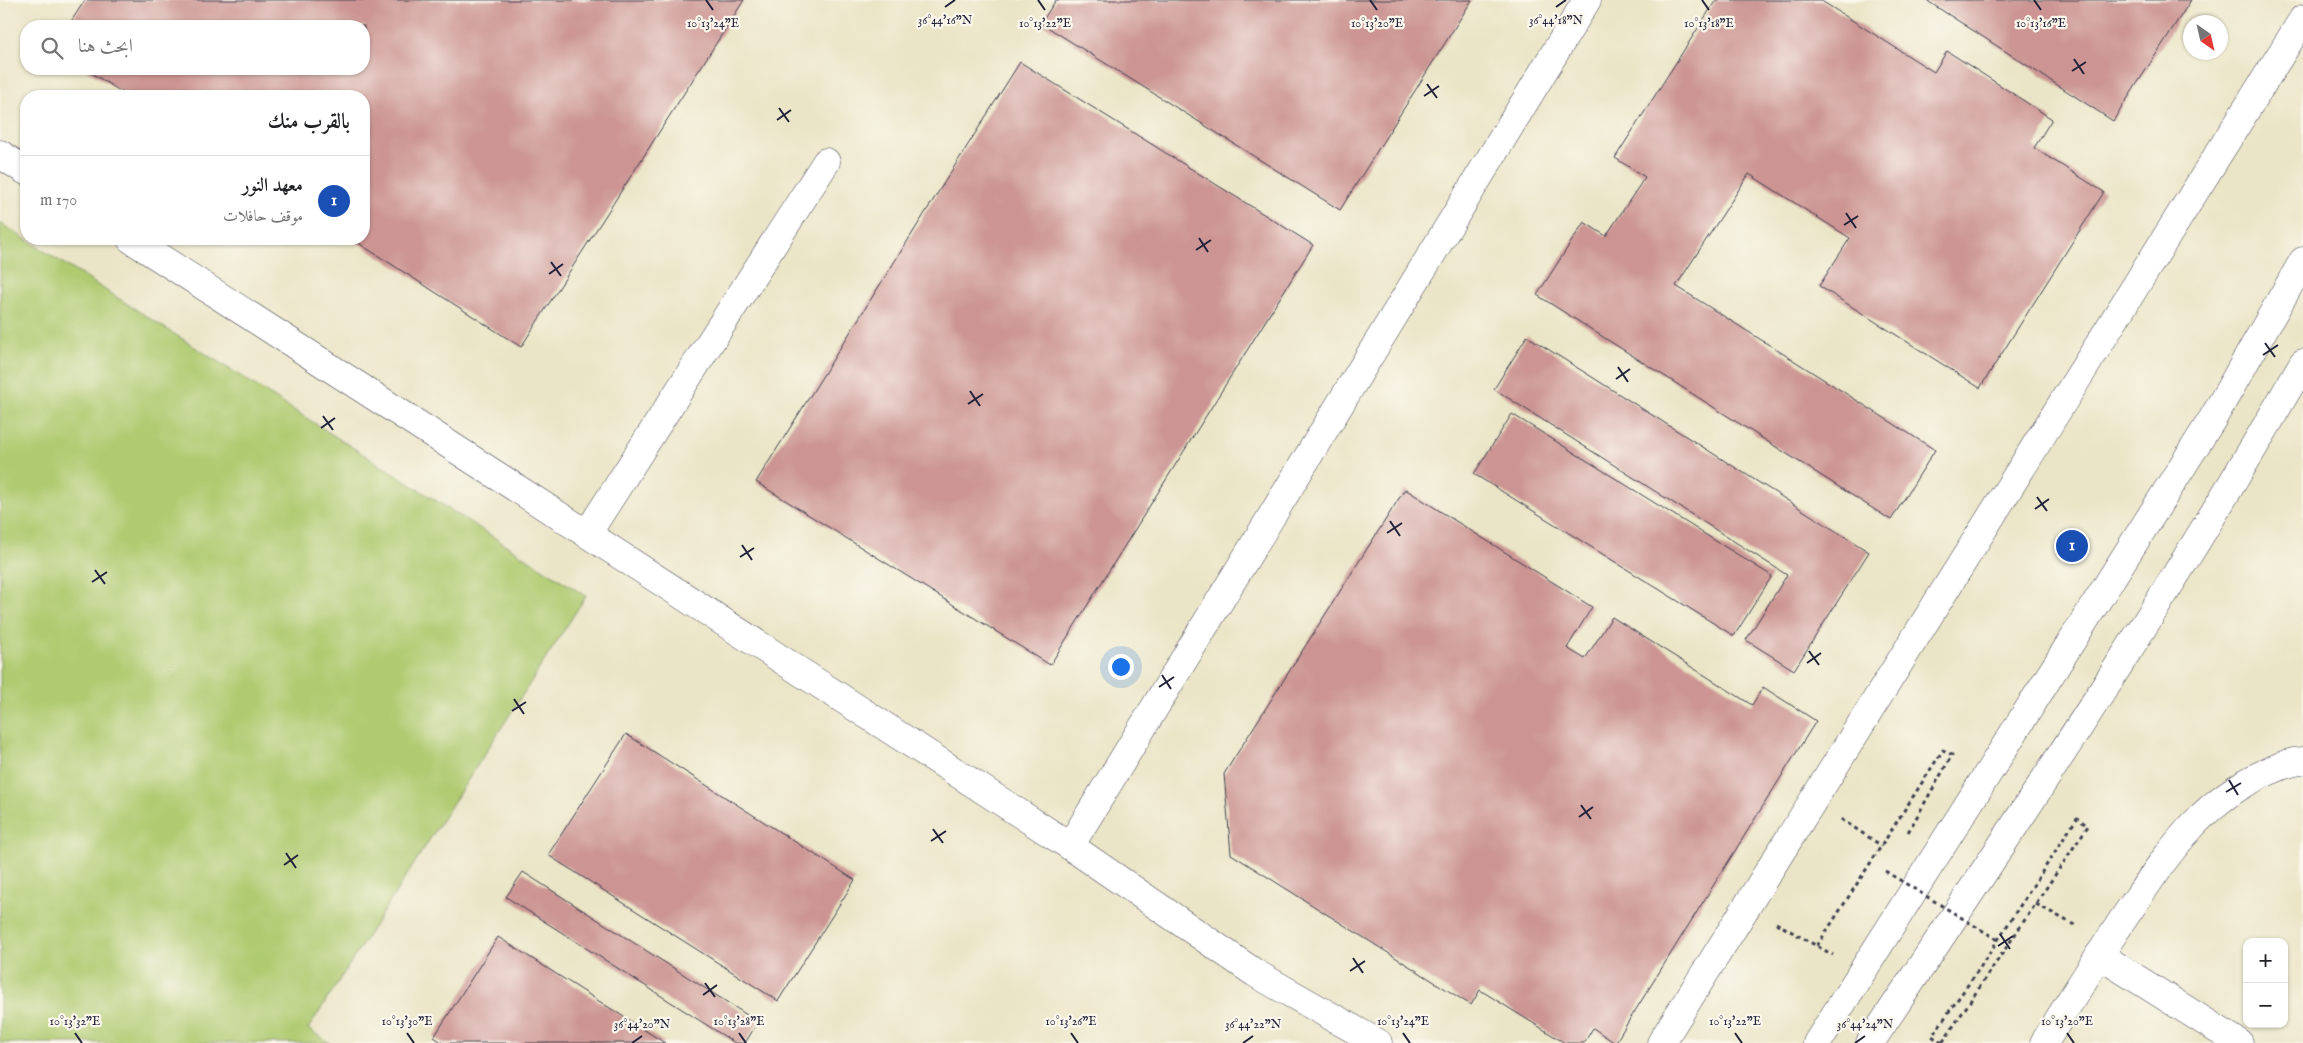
<!DOCTYPE html>
<html lang="ar">
<meta charset="utf-8">
<style>
:root{--surface:#fff;--page:#f2f2f2;--text:#202124;--muted:#757577;--line:#e0e0e0;--accent:#1f6fb2}
body{margin:0;font-family:"IM FELL English",Amiri,serif;background:var(--page);color:var(--text);direction:rtl}
.controls{position:absolute;right:15px;bottom:15px;display:grid;overflow:hidden;border-radius:10px;box-shadow:0 1px 4px #0004}
.controls button{width:45px;height:45px;display:grid;place-items:center;padding:0;border:0;border-bottom:1px solid var(--line);background:var(--surface);color:var(--text);font:25px sans-serif}
.compass{position:absolute;left:2183px;top:15px;width:45px;height:45px;border-radius:50%;background:var(--surface);box-shadow:0 1px 4px #0004;rotate:146deg}
.you{position:absolute;left:1120px;top:666px;width:18px;height:18px;margin:-12px;border:4px solid #fff;border-radius:50%;background:#1a73e8;box-shadow:0 0 0 8px #1a73e833}
.badge{display:grid;place-items:center;width:32px;height:32px;border-radius:50%;background:var(--accent);color:#fff;font-size:16px;font-weight:700}
.pin{position:absolute;translate:-50% -50%;border:2px solid #fff;box-shadow:0 1px 5px #0006}
.list{margin:0;padding:0;list-style:none}
h2{display:flex;justify-content:space-between;align-items:center;height:65px;margin:0;padding:0 20px;font-size:21px}
h2 small{font-size:16px;font-weight:400;color:var(--muted)}
.list li{display:grid;grid-template-columns:32px 1fr auto;gap:15px;align-items:center;box-sizing:border-box;height:90px;padding:0 20px;border-top:1px solid var(--line)}
.list b{display:block;font-size:19px;white-space:nowrap}
.list p{margin:0;font-size:16px;white-space:nowrap;color:var(--muted)}
.list em{font-size:16px;font-style:normal;color:var(--muted)}
.icon{flex:none;width:28px;height:28px;fill:none;stroke:currentColor;stroke-width:2;stroke-linecap:round;stroke-linejoin:round}
.map{position:relative;flex:none;width:2303px;height:1043px;overflow:hidden;direction:ltr}
.search{position:absolute;background:var(--surface);box-shadow:0 1px 4px #0004;left:20px;top:20px;width:350px;height:55px;display:flex;align-items:center;gap:12px;box-sizing:border-box;padding:0 18px;border-radius:20px;color:var(--muted);font-size:19px}
.panel{position:absolute;background:var(--surface);box-shadow:0 1px 4px #0004;left:20px;top:90px;width:350px;height:155px;border-radius:20px;direction:rtl}
.map>svg:first-child{display:block}
.green{fill:#afca70;stroke:#687656}
.building{fill:#cc9593}
.lines{fill:none;stroke-linecap:round;stroke-linejoin:round}
.minor-casing{stroke:#403f50;stroke-width:29}
.highway-casing{stroke:#403f50;stroke-width:29}
.path{stroke:#403f50;stroke-width:3;stroke-dasharray:4 4;stroke-linecap:butt}
.minor{stroke:#fff;stroke-width:28}
.highway{stroke:#fff;stroke-width:28}
.path-bridge{stroke:#403f50;stroke-width:3;stroke-dasharray:4 4;stroke-linecap:butt}
.ticks{fill:none;stroke:#22223b;stroke-width:2}
.ticks-label{font-size:12px;text-anchor:middle;fill:#22223b;stroke:#fbf7ec;stroke-width:4.5;stroke-linejoin:round;paint-order:stroke}
</style>
<div class="map">
<svg width="2303" height="1043" viewBox="0 0 2303 1043">
<rect width="100%" height="100%" fill="#fbf7ec"/>
<filter id="ink" filterUnits="userSpaceOnUse"><feTurbulence type="fractalNoise" baseFrequency=".02" numOctaves="2"/><feDisplacementMap in="SourceGraphic" scale="10" xChannelSelector="R" yChannelSelector="G"/><feConvolveMatrix kernelMatrix="1 2 1 2 8 2 1 2 1" color-interpolation-filters="sRGB"/></filter>
<filter id="wash" filterUnits="userSpaceOnUse"><feTurbulence type="fractalNoise" baseFrequency=".0096" numOctaves="4" result="noise"/><feDisplacementMap in="SourceGraphic" scale="20" xChannelSelector="R" yChannelSelector="G"/><feGaussianBlur stdDeviation="1.12" result="paint"/><feColorMatrix in="noise" values="0 0 0 0 0 0 0 0 0 0 0 0 0 0 0 0 0 1.4 0 .05"/><feComposite in="paint" operator="in"/></filter>
<g filter="url(#wash)">
<rect width="100%" height="100%" fill="#eae5c6"/>
<!-- green -->
<polygon class="green" points="0,223 586,596 308,1029 330,1043 0,1043"/>
<g id="blocks">
<!-- building -->
<g class="building">
<polygon points="85,0 744,0 521,347 352,239 364,239 364,96 128,96 85,69 364,69 364,26 68,26"/>
<polygon points="1056,0 1472,0 1340,210 1041,23"/>
<polygon points="1716,0 1820,0 1934,72 1947,51 2052,119 2034,148 2104,192 1980,388 1819,286 1850,238 1749,174 1676,286 1935,450 1891,520 1537,295 1584,222 1606,236 1645,177 1615,158"/>
<polygon points="1926,0 2191,0 2113,121"/>
<polygon points="1020,62 1313,245 1050,665 756,482"/>
<polygon points="1527,336 1869,552 1794,670 1746,640 1787,575 1494,389"/>
<polygon points="1512,414 1772,576 1734,636 1474,474"/>
<polygon points="1405,489 1592,607 1567,648 1585,659 1612,617 1752,705 1763,687 1816,721 1615,1043 1593,1028 1584,1043 1565,1043 1480,990 1471,1005 1231,854 1224,774"/>
<polygon points="626,734 855,880 778,1001 548,855"/>
<polygon points="523,872 758,1022 745,1043 735,1043 506,897"/>
<polygon points="498,937 665,1043 443,1043 434,1037"/>
</g>
</g>
</g>
<g filter="url(#ink)">
<use href="#blocks" fill-opacity="0" stroke="#403f50" stroke-width="1"/>
<g class="lines">
<!-- minor casing -->
<g class="minor-casing">
<g id="minor">
<polyline points="0,154 26,171"/>
<polyline points="131,239 1070,846 1255,973 1378,1043"/>
<polyline points="587,534 826,162"/>
<polyline points="1070,846 1587,0"/>
<polyline points="2099,955 2239,1043"/>
<polyline points="1661,1043 2303,19"/>
<path d="M2044,1043C2072,998 2100,953 2130,909C2170,851 2200,802 2267,772C2279,767 2290,761 2303,761"/>
</g>
</g>
<!-- highway casing -->
<g class="highway-casing">
<g id="highway">
<polyline points="1817,1043 2213,418 2303,261"/>
<path d="M1870,1043C2019,820 2169,596 2303,363"/>
</g>
</g>
<!-- path -->
<g class="path">
<polyline points="1841,819 1882,846"/>
<polyline points="2036,904 2078,927"/>
<polyline points="1776,923 1833,955"/>
<polyline points="1817,946 1943,750 1952,755 1907,834"/>
<polyline points="1942,1043 1932,1036 1979,969 2077,818 2088,826 1942,1043"/>
</g>
<!-- minor -->
<use href="#minor" class="minor"/>
<!-- highway -->
<use href="#highway" class="highway"/>
<!-- path-bridge -->
<polyline class="path-bridge" points="1885,871 1998,940"/>
</g>
</g>
<!-- ticks -->
<path class="ticks" d="M706,0L713,10M1038,0L1045,10M1370,0L1377,10M1702,0L1709,10M2034,0L2041,10M945,7L955,0M1556,7L1566,0M2074,59L2084,74M2072,71L2086,62M1427,84L1437,98M1424,96L1439,86M779,108L789,122M777,120L791,110M1846,213L1856,228M1844,225L1858,216M1199,238L1208,252M1196,250L1211,240M551,262L561,276M549,274L563,264M2265,343L2275,357M2263,355L2278,345M1618,367L1628,382M1616,379L1630,369M970,391L980,406M968,404L983,394M323,416L333,430M321,428L335,418M2037,497L2047,511M2035,509L2049,499M1390,521L1400,536M1387,533L1402,523M742,545L752,560M740,557L754,548M95,570L105,584M92,582L107,572M1809,651L1819,665M1807,663L1821,653M1162,675L1171,689M1159,687L1174,677M514,699L524,714M512,711L526,702M2229,780L2238,795M2226,792L2241,783M1581,805L1591,819M1579,817L1593,807M933,829L943,843M931,841L946,831M286,853L296,868M284,865L298,855M2000,934L2010,949M1998,946L2013,936M1353,958L1363,973M1350,971L1365,961M705,983L715,997M703,995L717,985M75,1033L82,1043M407,1033L414,1043M739,1033L746,1043M1071,1033L1078,1043M1403,1033L1410,1043M1735,1033L1742,1043M2067,1033L2074,1043M632,1043L642,1036M1243,1043L1253,1036M1855,1043L1865,1036"/>
<g class="ticks-label">
<text x="945" y="24">36°44'16"N</text>
<text x="1556" y="24">36°44'18"N</text>
<text x="713" y="27">10°13'24"E</text>
<text x="1045" y="27">10°13'22"E</text>
<text x="1377" y="27">10°13'20"E</text>
<text x="1709" y="27">10°13'18"E</text>
<text x="2041" y="27">10°13'16"E</text>
<text x="75" y="1025">10°13'32"E</text>
<text x="407" y="1025">10°13'30"E</text>
<text x="739" y="1025">10°13'28"E</text>
<text x="1071" y="1025">10°13'26"E</text>
<text x="1403" y="1025">10°13'24"E</text>
<text x="1735" y="1025">10°13'22"E</text>
<text x="2067" y="1025">10°13'20"E</text>
<text x="642" y="1028">36°44'20"N</text>
<text x="1253" y="1028">36°44'22"N</text>
<text x="1865" y="1028">36°44'24"N</text>
</g>
</svg>
<div class="controls">
<button>+</button>
<button>−</button>
</div>
<svg class="compass" viewBox="-18 -18 36 36"><path d="M0-13l5 13h-10z" fill="#e53935"/><path d="M0 13l5-13h-10z" fill="#757577"/></svg>
<div class="you"></div>
<div class="pin badge" style="left:2072px;top:546px;background:#1a4fb4">1</div>
<div class="search"><svg class="icon" aria-label="search" viewBox="0 0 24 24"><circle cx="10" cy="10" r="6"/><path d="M15 15l6 6"/></svg>ابحث هنا</div>
<section class="panel">
<h2>بالقرب منك<small></small></h2>
<ul class="list">
<li><span class="badge" style="background:#1a4fb4">1</span><div><b>معهد النور</b><p>موقف حافلات</p></div><em>170 m</em></li>
</ul>
</section>
</div>
